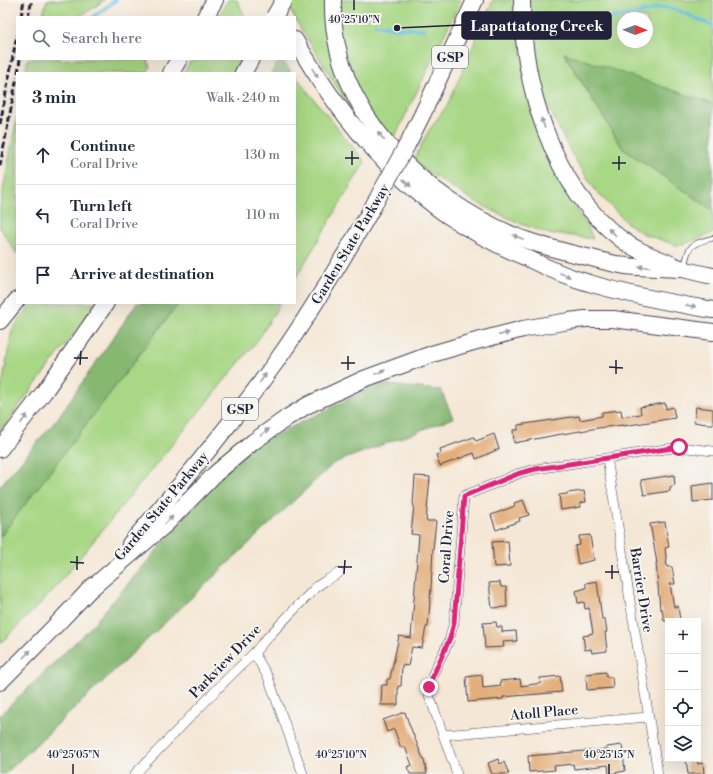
<!DOCTYPE html>
<meta charset="utf-8">
<style>
:root{--surface:#fff;--page:#f6f6f7;--text:#1f2937;--muted:#747a83;--line:#e0e1e3}
body{margin:0;font-family:"Libre Bodoni",serif;background:var(--page);color:var(--text)}
.controls{position:absolute;right:12px;bottom:12px;display:grid;overflow:hidden;border-radius:0px;box-shadow:0 4px 16px #0002}
.controls button{width:36px;height:36px;display:grid;place-items:center;padding:0;border:0;border-bottom:1px solid var(--line);background:var(--surface);color:var(--text);font:20px sans-serif}
.compass{position:absolute;left:617px;top:12px;width:36px;height:36px;border-radius:50%;background:var(--surface);box-shadow:0 4px 16px #0002;rotate:91deg}
.stop{position:absolute;width:12px;height:12px;margin:-9px;border:3px solid #db2777;border-radius:50%;background:#fff}
.stop.end{background:#db2777;border-color:#fff;box-shadow:0 1px 4px #0008}
.list{margin:0;padding:0;list-style:none}
h2{display:flex;justify-content:space-between;align-items:center;height:52px;margin:0;padding:0 16px;font-size:17px}
h2 small{font-size:13px;font-weight:400;color:var(--muted)}
.list li{display:grid;grid-template-columns:26px 1fr auto;gap:12px;align-items:center;box-sizing:border-box;height:60px;padding:0 16px;border-top:1px solid var(--line)}
.list b{display:block;font-size:15px;white-space:nowrap}
.list p{margin:0;font-size:13px;white-space:nowrap;color:var(--muted)}
.list em{font-size:13px;font-style:normal;color:var(--muted)}
.icon{flex:none;width:22px;height:22px;fill:none;stroke:currentColor;stroke-width:2;stroke-linecap:round;stroke-linejoin:round}
.map{position:relative;flex:none;width:713px;height:774px;overflow:hidden}
.search{position:absolute;background:var(--surface);box-shadow:0 4px 16px #0002;left:16px;top:16px;width:280px;height:44px;display:flex;align-items:center;gap:10px;box-sizing:border-box;padding:0 14px;border-radius:0px;color:var(--muted);font-size:15px}
.panel{position:absolute;background:var(--surface);box-shadow:0 4px 16px #0002;left:16px;top:72px;width:280px;height:232px;border-radius:0px}
.map>svg:first-child{display:block}
.green{fill:#a8d785;stroke:#657c60;fill-rule:evenodd}
.forest{fill:#86b872;stroke:#546d56}
.lines{fill:none;stroke-linecap:round;stroke-linejoin:round}
.stream{stroke:#63bfe1;stroke-width:3.5}
.building{fill:#e3ae7c}
.lane-casing{stroke:#424052;stroke-width:6}
.street-casing{stroke:#424052;stroke-width:10}
.highway-casing{stroke:#424052;stroke-width:18}
.lane{stroke:#fff;stroke-width:4.5}
.street{stroke:#fff;stroke-width:9}
.highway{stroke:#fff;stroke-width:16}
.rail{stroke:#22223b;stroke-width:3;stroke-dasharray:6 3;stroke-linecap:butt}
.highway-bridge-casing{stroke:#424052;stroke-width:18;stroke-linecap:butt}
.highway-bridge{stroke:#fff;stroke-width:16}
.oneway{fill:#9c9ca7}
.route{stroke:#db2777;stroke-width:5}
.ticks{fill:none;stroke:#22223b;stroke-width:1.5}
.labels{text-anchor:middle;stroke-width:4;stroke-linejoin:round;paint-order:stroke}
.shield{fill:#f6f6f2;stroke:#626272;stroke-width:1}
.shield-label{font-size:13px;font-weight:bold;fill:#22223b}
.street-label{font-size:14px;fill:#22223b;stroke:#f6f6f2}
.ticks-label{font-size:10px;text-anchor:middle;fill:#22223b;stroke:#f6f6f2;stroke-width:4;stroke-linejoin:round;paint-order:stroke}
.leader{fill:none;stroke:#22223b;stroke-width:1.5}
.callout-dot{fill:#22223b;stroke:#f6f6f2;stroke-width:1.5}
.callout{fill:#22223b;stroke:#22223b;stroke-width:1.5}
.callout-label{font-size:15px;text-anchor:middle;font-weight:bold;fill:#fff}
</style>
<div class="map">
<svg width="713" height="774" viewBox="0 0 713 774">
<rect width="100%" height="100%" fill="#f6f6f2"/>
<filter id="ink" filterUnits="userSpaceOnUse"><feTurbulence type="fractalNoise" baseFrequency=".025" numOctaves="2"/><feDisplacementMap in="SourceGraphic" scale="8" xChannelSelector="R" yChannelSelector="G"/><feConvolveMatrix kernelMatrix="1 2 1 2 8 2 1 2 1" color-interpolation-filters="sRGB"/></filter>
<filter id="wash" filterUnits="userSpaceOnUse"><feTurbulence type="fractalNoise" baseFrequency=".012" numOctaves="4" result="noise"/><feDisplacementMap in="SourceGraphic" scale="16" xChannelSelector="R" yChannelSelector="G"/><feGaussianBlur stdDeviation="0.9" result="paint"/><feColorMatrix in="noise" values="0 0 0 0 0 0 0 0 0 0 0 0 0 0 0 0 0 1.4 0 .05"/><feComposite in="paint" operator="in"/></filter>
<g filter="url(#wash)">
<rect width="100%" height="100%" fill="#f5e7d5"/>
<!-- green -->
<g class="green">
<polygon points="47,0 105,0 79,17 42,17"/>
<polygon points="228,0 237,0 245,17 218,17"/>
<polygon points="286,0 461,0 392,143 361,126 295,19 295,17 294,17"/>
<polygon points="493,0 516,0 525,81 535,126 555,171 588,228 593,239 560,234 553,235 521,224 498,213 474,201 431,174 413,161 428,132 448,104"/>
<path d="M528,0H713V104L564,54L623,149L713,210V233L679,246L644,234L627,223L596,191L571,153L547,104L530,44ZM623,18H647V42H623Z"/>
<polygon points="28,59 61,59 63,61 65,59 147,59 150,67 147,73 25,73"/>
<polygon points="192,59 242,59 234,73 183,73"/>
<polygon points="296,77 365,162 295,279 295,79"/>
<polygon points="17,117 17,254 0,228 0,207"/>
<polygon points="32,303 97,303 0,431 0,398 12,330"/>
<polygon points="179,303 280,303 260,337 51,593 0,644 0,537"/>
</g>
<!-- forest -->
<g class="forest">
<polygon points="564,53 713,104 713,210 623,149"/>
<polygon points="279,59 282,59 292,73 271,73"/>
<polygon points="137,303 179,303 0,537 0,486 57,419"/>
<polygon points="378,384 441,390 453,418 334,463 5,774 0,774 0,715 89,629 226,470 243,448 276,435"/>
</g>
<g class="lines">
<!-- stream -->
<g class="stream">
<polyline points="93,17 116,0"/>
<polyline points="375,24 397,28 424,29"/>
<polyline points="528,31 549,31 573,25 641,13 661,7 675,9 713,26"/>
</g>
</g>
<g id="blocks">
<!-- building -->
<g class="building">
<polygon points="665,403 666,409 673,407 675,418 623,426 623,425 598,428 556,435 514,443 513,430 518,430 518,425 579,416 580,420 602,416 602,412 621,410 622,417 641,414 640,407"/>
<polygon points="696,407 713,409 713,425 694,422"/>
<polygon points="494,434 499,449 476,459 474,453 440,466 436,455 441,453 440,449 474,437 476,441"/>
<polygon points="674,475 675,485 670,487 670,491 644,495 641,480"/>
<polygon points="415,476 430,477 426,521 436,521 433,549 431,588 428,627 426,627 422,648 412,647 408,666 402,665 401,686 398,686 398,705 381,705 382,685 387,685 387,679 390,679 399,636 411,638 419,535 411,534 414,505 413,504"/>
<polygon points="713,483 713,500 693,502 692,486"/>
<polygon points="584,491 586,502 580,503 581,507 561,510 559,495 567,494 567,493"/>
<polygon points="523,500 529,515 519,518 520,521 496,530 491,515 515,506 514,503"/>
<polygon points="665,522 669,547 665,548 667,567 672,567 675,584 670,584 674,607 678,606 680,621 664,621 662,609 660,609 656,563 657,563 650,524"/>
<polygon points="590,535 594,560 578,564 575,546 580,545 579,536"/>
<polygon points="508,541 510,566 494,567 492,542"/>
<polygon points="597,581 602,619 605,619 607,632 605,632 607,651 592,653 591,649 585,650 583,636 589,635 589,634 593,633 589,608 585,609 584,602 578,603 576,591 586,588 586,583"/>
<polygon points="500,582 501,587 506,587 507,607 492,608 489,583"/>
<polygon points="496,622 497,627 502,627 502,632 516,631 517,641 503,642 504,647 485,648 483,623"/>
<polygon points="606,672 606,677 612,677 613,688 587,690 586,674"/>
<polygon points="482,675 483,688 501,686 500,681 520,679 521,686 541,683 540,678 560,676 562,692 503,697 503,699 468,702 466,677"/>
<polygon points="405,712 409,724 424,761 427,774 410,774 407,767 412,765 405,747 401,748 394,729 387,732 383,720"/>
<polygon points="622,745 625,771 609,774 608,765 574,769 573,764 554,766 555,770 529,772 528,756 607,749 607,747"/>
<polygon points="498,759 500,764 504,762 509,774 492,774 488,763"/>
<polygon points="686,759 697,759 698,764 703,763 704,774 688,774"/>
</g>
</g>
</g>
<g filter="url(#ink)">
<use href="#blocks" fill-opacity="0" stroke="#424052" stroke-width="1"/>
<g class="lines">
<!-- lane casing -->
<g class="lane-casing">
<path id="lane" d="M684,266C686,261 687,254 689,250C693,242 706,240 713,238"/>
</g>
<!-- street casing -->
<g class="street-casing">
<g id="street">
<polyline points="607,458 658,774"/>
<polyline points="254,653 268,677 303,774"/>
<polyline points="443,735 648,717"/>
<polyline points="135,774 227,679 254,653 266,639 316,587 325,581 339,573"/>
<path d="M457,774L429,695C428,675 443,657 450,638C451,633 452,628 454,623L464,496L520,473L536,469L679,447L713,451"/>
</g>
</g>
<!-- highway casing -->
<g class="highway-casing">
<g id="highway">
<path d="M333,0C330,111 424,200 520,238C542,246 565,252 587,257C600,260 613,264 626,266C645,268 664,268 683,269"/>
<path d="M522,0C522,83 552,187 621,239C634,249 649,255 664,261C670,264 677,267 683,269C693,272 703,274 713,276"/>
<polyline points="205,17 215,0"/>
<path d="M295,40C334,107 383,170 447,215C472,232 499,246 527,258C547,268 567,277 589,283C629,295 671,303 713,310"/>
<polyline points="171,73 179,59"/>
<polyline points="243,73 251,59"/>
<polyline points="423,113 475,0"/>
<polyline points="0,321 17,300"/>
<polyline points="0,449 44,392 106,303"/>
<path d="M130,544C182,484 232,423 278,359C312,311 342,260 371,210"/>
<polyline points="87,592 166,524 215,474 253,442 288,417 308,405 364,379 432,354 473,342 523,329 569,321 585,319 613,319 713,332"/>
<polyline points="0,682 58,623 94,585"/>
</g>
</g>
<!-- lane -->
<use href="#lane" class="lane"/>
<!-- street -->
<use href="#street" class="street"/>
<!-- highway -->
<use href="#highway" class="highway"/>
<!-- rail -->
<g class="rail">
<polyline points="21,17 24,0"/>
<polyline points="28,17 32,0"/>
<polyline points="18,73 20,59"/>
<polyline points="0,124 17,35"/>
<polyline points="0,166 17,77"/>
</g>
<!-- highway-bridge casing -->
<g class="highway-bridge-casing">
<g id="highway-bridge">
<polyline points="274,17 284,0"/>
<polyline points="371,210 407,145 423,113"/>
</g>
</g>
<!-- highway-bridge -->
<use href="#highway-bridge" class="highway-bridge"/>
</g>
<!-- one-way arrows -->
<defs><path id="oneway-solid" d="M-6-.8H1V-3.2L6.5 0L1 3.2V.8H-6Z"/></defs>
<g class="oneway">
<use href="#oneway-solid" transform="translate(315 73) rotate(58)"/>
<use href="#oneway-solid" transform="translate(543 123) rotate(-110)"/>
<use href="#oneway-solid" transform="translate(381 136) rotate(-129)"/>
<use href="#oneway-solid" transform="translate(407 183) rotate(41)"/>
<use href="#oneway-solid" transform="translate(612 232) rotate(-139)"/>
<use href="#oneway-solid" transform="translate(518 237) rotate(-159)"/>
<use href="#oneway-solid" transform="translate(644 267) rotate(-177)"/>
<use href="#oneway-solid" transform="translate(565 275) rotate(22)"/>
<use href="#oneway-solid" transform="translate(691 306) rotate(9)"/>
<use href="#oneway-solid" transform="translate(504 334) rotate(-13)"/>
<use href="#oneway-solid" transform="translate(380 372) rotate(-21)"/>
<use href="#oneway-solid" transform="translate(263 378) rotate(-54)"/>
<use href="#oneway-solid" transform="translate(24 419) rotate(-53)"/>
<use href="#oneway-solid" transform="translate(265 432) rotate(-37)"/>
<use href="#oneway-solid" transform="translate(169 520) rotate(-45)"/>
<use href="#oneway-solid" transform="translate(27 654) rotate(-45)"/>
</g>
</g>
<g class="lines" filter="url(#ink)">
<!-- route -->
<polyline class="route" points="429,687 432,678 450,638 454,623 464,496 520,473 536,469 679,447"/>
</g>
<!-- ticks -->
<path class="ticks" d="M354,10V0M345,158H359M612,163H626M352,165V151M619,170V156M74,358H88M341,363H355M80,365L81,351M609,367L623,368M348,370V356M616,374V360M70,562L84,563M338,567H352M77,570V556M605,572H619M344,574L345,560M612,579V565M73,774V764M341,774V764M609,774V764"/>
<g class="labels">
<!-- shield labels -->
<g class="shield">
<rect x="432" y="46" width="36" height="22" rx="3"/>
<rect x="222" y="398" width="36" height="22" rx="3"/>
</g>
<g class="shield-label">
<text x="450" y="62">GSP</text>
<text x="240" y="414">GSP</text>
</g>
<!-- street labels -->
<g class="street-label">
<text transform="translate(350 244) rotate(-59)" y="5">Garden State Parkway</text>
<text transform="translate(161 506) rotate(-50)" y="5">Garden State Parkway</text>
<text transform="translate(446 547) rotate(-86)" y="5">Coral Drive</text>
<text transform="translate(642 590) rotate(81)" y="5">Barrier Drive</text>
<text transform="translate(225 661) rotate(-46)" y="5">Parkview Drive</text>
<text transform="translate(544 712) rotate(-5)" y="5">Atoll Place</text>
</g>
</g>
<g class="ticks-label">
<text x="354" y="23">40°25'10"N</text>
<text x="73" y="758">40°25'05"N</text>
<text x="341" y="758">40°25'10"N</text>
<text x="609" y="758">40°25'15"N</text>
</g>
<!-- callouts -->
<path class="leader" d="M397 28L462 25"/>
<circle class="callout-dot" cx="397" cy="28" r="4"/>
<rect class="callout" x="462" y="12" width="149" height="27" rx="4"/>
<g class="callout-label">
<text x="537" y="31">Lapattatong Creek</text>
</g>
</svg>
<div class="controls">
<button>+</button>
<button>−</button>
<button><svg class="icon" aria-label="locate" viewBox="0 0 24 24"><circle cx="12" cy="12" r="6"/><path d="M12 2v4M12 18v4M2 12h4M18 12h4"/></svg></button>
<button><svg class="icon" aria-label="layers" viewBox="0 0 24 24"><path d="M12 4l9 5-9 5-9-5zM3 14l9 5 9-5"/></svg></button>
</div>
<svg class="compass" viewBox="-18 -18 36 36"><path d="M0-13l5 13h-10z" fill="#e53935"/><path d="M0 13l5-13h-10z" fill="#747a83"/></svg>
<div class="stop" style="left:679px;top:447px"></div>
<div class="stop end" style="left:429px;top:687px"></div>
<div class="search"><svg class="icon" aria-label="search" viewBox="0 0 24 24"><circle cx="10" cy="10" r="6"/><path d="M15 15l6 6"/></svg>Search here</div>
<section class="panel">
<h2>3 min<small>Walk · 240 m</small></h2>
<ul class="list">
<li><svg class="icon" aria-label="ahead" viewBox="0 0 24 24"><path d="M12 20V5M6 11l6-6 6 6"/></svg><div><b>Continue</b><p>Coral Drive</p></div><em>130 m</em></li>
<li><svg class="icon" aria-label="left" viewBox="0 0 24 24"><path d="M17 20v-9H6M10 6l-5 5 5 5"/></svg><div><b>Turn left</b><p>Coral Drive</p></div><em>110 m</em></li>
<li><svg class="icon" aria-label="arrive" viewBox="0 0 24 24"><path d="M6 21V4h12l-3 4 3 4H6"/></svg><div><b>Arrive at destination</b></div></li>
</ul>
</section>
</div>
